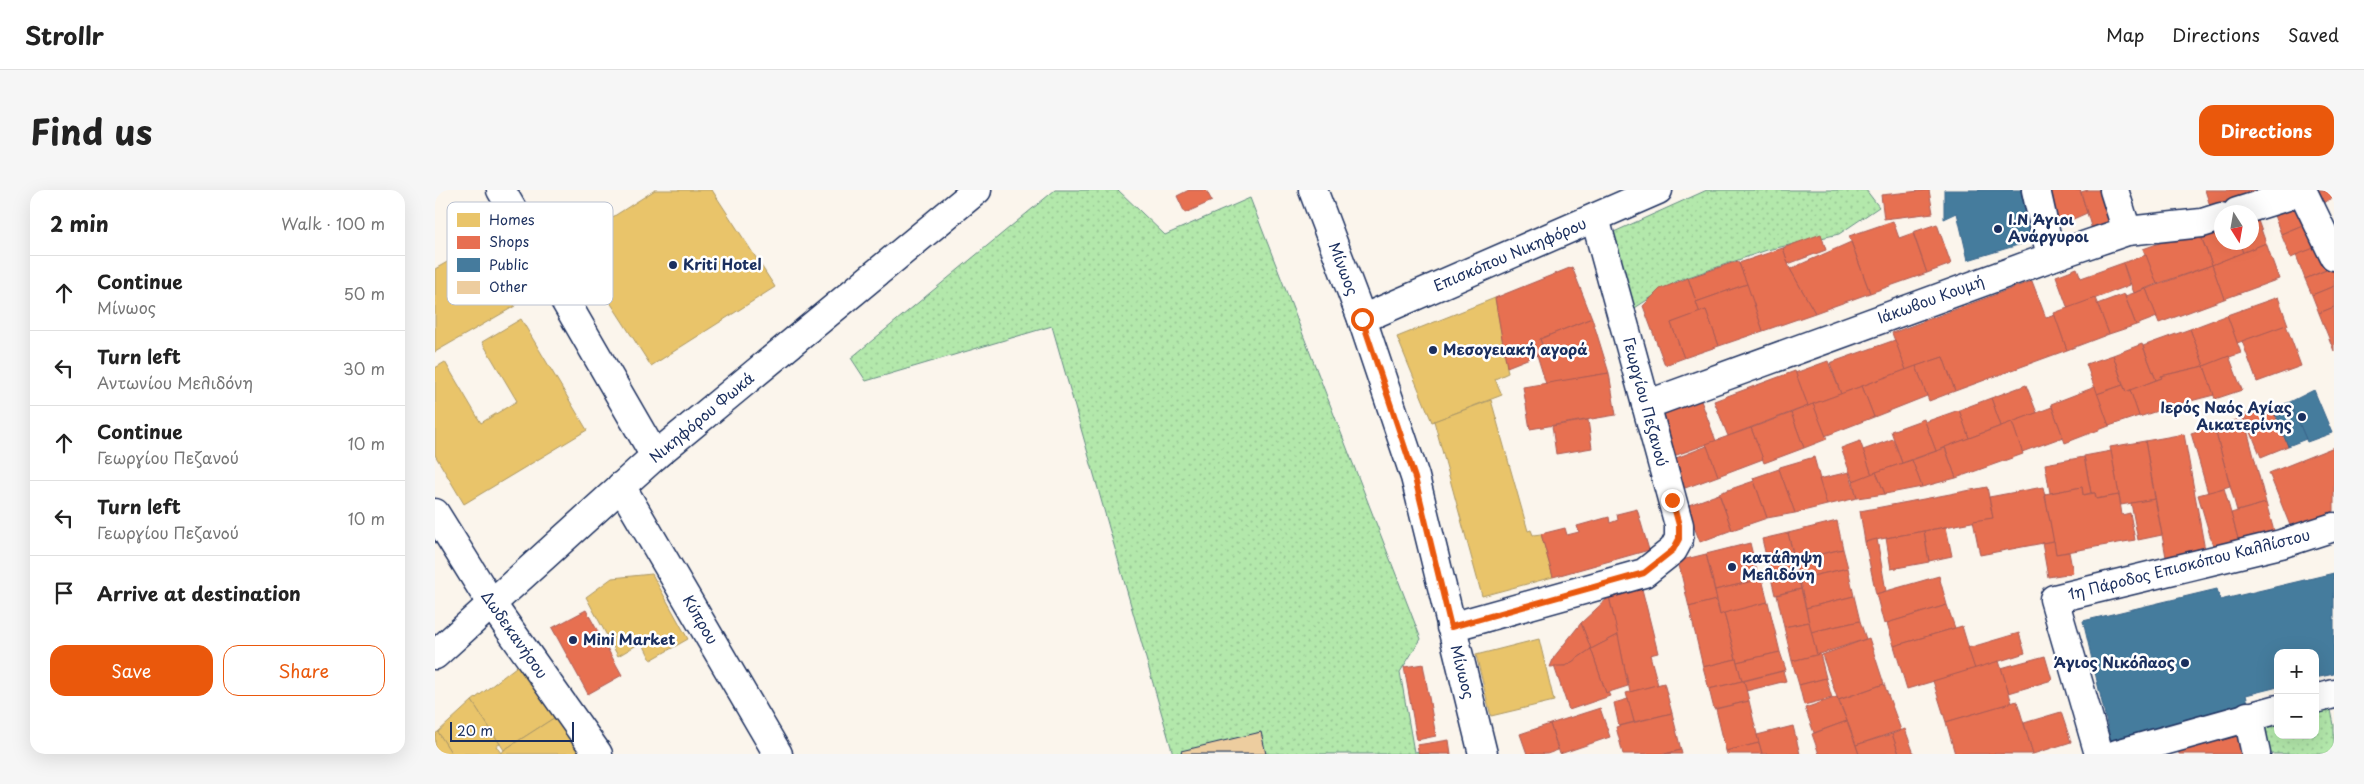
<!DOCTYPE html>
<meta charset="utf-8">
<style>
:root{--surface:#fff;--page:#f6f6f6;--text:#222;--muted:#767676;--line:#e0e0e0;--accent:#ea580c}
body{margin:0;font-family:"Playpen Sans",sans-serif;background:var(--page);color:var(--text)}
.controls{position:absolute;right:15px;bottom:15px;display:grid;overflow:hidden;border-radius:10px;box-shadow:0 5px 20px #0002}
.controls button{width:45px;height:45px;display:grid;place-items:center;padding:0;border:0;border-bottom:1px solid var(--line);background:var(--surface);color:var(--text);font:25px sans-serif}
.compass{position:absolute;left:1779px;top:15px;width:45px;height:45px;border-radius:50%;background:var(--surface);box-shadow:0 5px 20px #0002;rotate:169deg}
.scale{position:absolute;left:15px;bottom:12px;width:124px;box-sizing:border-box;padding-left:5px;border:2px solid #1b2f5e;border-top:0;font-size:14px;line-height:18px;white-space:nowrap;color:#1b2f5e;-webkit-text-stroke:4px #fff;paint-order:stroke}
.stop{position:absolute;width:15px;height:15px;margin:-11px;border:4px solid #ea580c;border-radius:50%;background:#fff}
.stop.end{background:#ea580c;border-color:#fff;box-shadow:0 1px 5px #0008}
.list{margin:0;padding:0;list-style:none}
h2{display:flex;justify-content:space-between;align-items:center;height:65px;margin:0;padding:0 20px;font-size:21px}
h2 small{font-size:16px;font-weight:400;color:var(--muted)}
.list li{display:grid;grid-template-columns:32px 1fr auto;gap:15px;align-items:center;box-sizing:border-box;height:75px;padding:0 20px;border-top:1px solid var(--line)}
.list b{display:block;font-size:19px;white-space:nowrap}
.list p{margin:0;font-size:16px;white-space:nowrap;color:var(--muted)}
.list em{font-size:16px;font-style:normal;color:var(--muted)}
.actions{display:flex;gap:10px;padding:15px 20px}
.actions a{flex:1;padding:11px 0;border:1px solid var(--accent);border-radius:15px;text-align:center;font-size:18px;color:var(--accent)}
.actions .main{background:var(--accent);color:#fff}
.icon{flex:none;width:28px;height:28px;fill:none;stroke:currentColor;stroke-width:2;stroke-linecap:round;stroke-linejoin:round}
.map{position:relative;flex:none;width:1899px;height:564px;overflow:hidden;border-radius:15px}
header{display:flex;align-items:center;gap:30px;box-sizing:border-box;height:70px;padding:0 25px;background:var(--surface);border-bottom:1px solid var(--line)}
header strong{font-size:24px}
nav{display:flex;gap:28px;margin-inline-start:auto;font-size:18px}
.intro{display:flex;align-items:center;justify-content:space-between;box-sizing:border-box;height:120px;padding:0 30px}
h1{margin:0;font-size:35px}
.button{padding:12px 22px;border-radius:15px;background:var(--accent);color:#fff;font-size:18px;font-weight:700}
main{display:flex;gap:30px;padding:0 30px}
aside{flex:1;background:var(--surface);border-radius:15px;box-shadow:0 5px 20px #0002}
.map>svg:first-child{display:block}
.grass{fill:url(#grass-dots);stroke:#678c84}
.homes{fill:#e9c46a;stroke:#ab9766}
.shops{fill:#e76f51;stroke:#aa5c55}
.public{fill:#457b9d;stroke:#38648a}
.building{fill:#edcd9f;stroke:#1b2f5e}
.lines{fill:none;stroke-linecap:round;stroke-linejoin:round}
.minor-casing{stroke:#1b2f5e;stroke-width:31}
.minor{stroke:#fff;stroke-width:28}
.route{stroke:#ea580c;stroke-width:6}
.poi-dot{fill:#1b2f5e;stroke:#fff;stroke-width:2}
.labels{text-anchor:middle;stroke-width:5;stroke-linejoin:round;paint-order:stroke}
.poi-label{font-size:15px;font-weight:bold;fill:#1b2f5e;stroke:#fff;text-anchor:start}
.street-label{font-size:15px;fill:#1b2f5e;stroke:#fff}
.key{fill:#fff;stroke:#bbc1cf;stroke-width:1}
.key-label{font-size:14px;fill:#1b2f5e}
</style>
<header>
<strong>Strollr</strong>
<nav><a>Map</a><a>Directions</a><a>Saved</a></nav>
</header>
<div class="intro"><h1>Find us</h1><a class="button">Directions</a></div>
<main>
<aside>
<h2>2 min<small>Walk · 100 m</small></h2>
<ul class="list">
<li><svg class="icon" aria-label="ahead" viewBox="0 0 24 24"><path d="M12 20V5M6 11l6-6 6 6"/></svg><div><b>Continue</b><p>Μίνωος</p></div><em>50 m</em></li>
<li><svg class="icon" aria-label="left" viewBox="0 0 24 24"><path d="M17 20v-9H6M10 6l-5 5 5 5"/></svg><div><b>Turn left</b><p>Αντωνίου Μελιδόνη</p></div><em>30 m</em></li>
<li><svg class="icon" aria-label="ahead" viewBox="0 0 24 24"><path d="M12 20V5M6 11l6-6 6 6"/></svg><div><b>Continue</b><p>Γεωργίου Πεζανού</p></div><em>10 m</em></li>
<li><svg class="icon" aria-label="left" viewBox="0 0 24 24"><path d="M17 20v-9H6M10 6l-5 5 5 5"/></svg><div><b>Turn left</b><p>Γεωργίου Πεζανού</p></div><em>10 m</em></li>
<li><svg class="icon" aria-label="arrive" viewBox="0 0 24 24"><path d="M6 21V4h12l-3 4 3 4H6"/></svg><div><b>Arrive at destination</b></div></li>
</ul>
<div class="actions"><a class="main">Save</a><a>Share</a></div>
</aside>
<div class="map">
<svg width="1899" height="564" viewBox="0 0 1899 564">
<defs>
<pattern id="grass-dots" width="8" height="8" patternUnits="userSpaceOnUse" patternTransform="scale(1.25)"><rect width="8" height="8" fill="#b3e8ab"/><path d="M2 2h.1M6 6h.1" fill="none" stroke="#99c796" stroke-width="1.8" stroke-linecap="round"/></pattern>
</defs>
<rect width="100%" height="100%" fill="#fbf5ec"/>
<filter id="ink" filterUnits="userSpaceOnUse"><feTurbulence type="fractalNoise" baseFrequency=".02" numOctaves="2"/><feDisplacementMap in="SourceGraphic" scale="10" xChannelSelector="R" yChannelSelector="G"/><feConvolveMatrix kernelMatrix="1 2 1 2 8 2 1 2 1" color-interpolation-filters="sRGB"/></filter>
<g filter="url(#ink)">
<!-- grass -->
<g class="grass">
<polygon points="620,0 683,0 730,45 815,8 986,449 965,482 979,562 1004,558 1005,564 738,564 617,136 431,191 416,168"/>
<polygon points="1272,0 1431,0 1444,17 1404,44 1332,60 1242,91 1195,121 1170,46"/>
<polygon points="1896,520 1899,535 1899,564 1836,564 1829,536 1843,533 1843,545 1880,545 1880,524"/>
</g>
<!-- homes -->
<g class="homes">
<polygon points="220,0 277,0 340,97 216,176 137,53"/>
<polygon points="44,54 80,116 0,162 0,79"/>
<polygon points="1060,108 1073,183 1060,189 1067,205 997,232 962,147"/>
<polygon points="86,129 152,240 29,314 0,265 0,178 10,172 46,233 82,211 47,152"/>
<polygon points="1056,210 1093,341 1096,340 1098,345 1106,344 1118,387 1047,406 999,231"/>
<polygon points="217,384 253,449 216,470 207,452 183,466 151,407 177,388"/>
<polygon points="1104,449 1119,511 1056,526 1041,465"/>
<polygon points="90,470 125,524 69,560 37,511"/>
<polygon points="37,511 65,554 61,556 66,563 64,564 17,564 3,542"/>
<polygon points="125,524 149,564 66,564 69,560"/>
<polygon points="3,542 17,564 0,564 0,544"/>
</g>
<!-- shops -->
<g class="shops">
<polygon points="754,0 771,0 777,11 750,23 742,6"/>
<polygon points="1494,0 1498,23 1449,29 1446,5"/>
<polygon points="1611,0 1645,0 1652,23 1620,37"/>
<polygon points="1653,0 1669,0 1679,34 1657,40 1646,2"/>
<polygon points="1770,0 1842,0 1777,22"/>
<polygon points="1877,0 1899,0 1899,6 1884,17"/>
<polygon points="1866,9 1875,32 1846,44 1837,20"/>
<polygon points="1821,25 1831,53 1808,63 1804,52 1816,52 1816,26"/>
<polygon points="1458,31 1464,48 1478,43 1492,83 1435,103 1414,46"/>
<polygon points="1875,32 1884,56 1856,68 1846,44"/>
<polygon points="1502,34 1516,74 1492,83 1478,42"/>
<polygon points="1786,38 1786,52 1804,52 1808,63 1777,75 1766,46"/>
<polygon points="1763,39 1777,75 1722,94 1708,59"/>
<polygon points="1386,44 1391,60 1353,74 1348,58"/>
<polygon points="1416,52 1435,103 1380,123 1355,79"/>
<polygon points="1831,53 1844,89 1789,109 1777,75"/>
<polygon points="1884,56 1893,79 1870,89 1861,65"/>
<polygon points="1348,58 1355,79 1380,123 1328,141 1304,73"/>
<polygon points="1711,65 1722,94 1699,103 1688,73"/>
<polygon points="1303,71 1312,94 1261,112 1253,88"/>
<polygon points="1688,73 1695,95 1633,119 1621,86 1642,78 1646,88"/>
<polygon points="1777,75 1789,109 1724,133 1711,99"/>
<polygon points="1137,77 1157,128 1105,149 1110,162 1072,177 1060,108"/>
<polygon points="1899,77 1899,96 1877,105 1870,89"/>
<polygon points="1253,88 1265,123 1236,133 1249,168 1230,175 1208,116 1225,99"/>
<polygon points="1597,91 1611,128 1620,125 1632,160 1520,201 1508,167 1471,180 1457,143"/>
<polygon points="1312,94 1328,141 1284,156 1271,120 1265,123 1261,112"/>
<polygon points="1899,96 1899,117 1884,123 1877,105"/>
<polygon points="1711,99 1722,127 1701,135 1690,106"/>
<polygon points="1689,104 1701,135 1674,144 1662,114"/>
<polygon points="1843,107 1853,135 1802,153 1792,125"/>
<polygon points="1660,108 1674,144 1632,160 1619,123"/>
<polygon points="1899,117 1899,161 1884,123"/>
<polygon points="1271,120 1284,156 1249,168 1236,133"/>
<polygon points="1792,125 1806,163 1769,176 1755,139"/>
<polygon points="1157,128 1174,183 1111,194 1102,165 1110,162 1105,149"/>
<polygon points="1851,135 1866,176 1822,192 1807,151"/>
<polygon points="1755,139 1769,176 1726,186 1727,188 1721,190 1708,156"/>
<polygon points="1460,150 1471,180 1406,204 1395,173"/>
<polygon points="1707,154 1721,190 1691,202 1678,165"/>
<polygon points="1678,165 1688,195 1662,204 1651,174"/>
<polygon points="1794,166 1807,200 1780,209 1769,176"/>
<polygon points="1508,167 1520,201 1494,211 1481,176"/>
<polygon points="1393,171 1406,204 1373,216 1360,183"/>
<polygon points="1481,176 1492,206 1439,227 1427,196"/>
<polygon points="1769,176 1779,205 1740,215 1704,227 1695,200 1727,188 1726,186"/>
<polygon points="1360,181 1373,216 1293,246 1279,211"/>
<polygon points="1174,183 1181,225 1095,239 1088,197"/>
<polygon points="1591,195 1602,223 1566,236 1556,208"/>
<polygon points="1688,195 1691,202 1695,200 1704,226 1674,236 1662,204"/>
<polygon points="1427,196 1439,227 1390,246 1378,214"/>
<polygon points="1660,197 1674,236 1630,253 1616,214"/>
<polygon points="1265,208 1281,251 1236,267 1220,225"/>
<polygon points="1556,208 1566,236 1534,248 1524,220"/>
<polygon points="1378,214 1392,249 1369,258 1356,223"/>
<polygon points="1836,214 1853,256 1826,267 1809,225"/>
<polygon points="1617,217 1628,247 1587,262 1577,232"/>
<polygon points="1524,220 1534,248 1501,261 1490,232"/>
<polygon points="1356,223 1369,258 1329,273 1316,238"/>
<polygon points="1809,228 1831,313 1802,321 1779,236"/>
<polygon points="1489,229 1501,261 1467,273 1456,241"/>
<polygon points="1153,230 1157,258 1121,264 1117,236"/>
<polygon points="1577,232 1588,264 1521,288 1510,257"/>
<polygon points="1779,236 1795,296 1773,303 1756,243"/>
<polygon points="1316,238 1328,269 1283,286 1271,254"/>
<polygon points="1749,244 1770,360 1731,367 1710,251"/>
<polygon points="1458,249 1467,273 1437,285 1428,260"/>
<polygon points="1425,251 1437,285 1418,291 1406,258"/>
<polygon points="1710,251 1720,309 1686,315 1675,257"/>
<polygon points="1272,256 1283,286 1242,301 1231,272"/>
<polygon points="1899,257 1899,321 1856,338 1834,283"/>
<polygon points="1510,258 1521,288 1487,297 1477,270"/>
<polygon points="1676,261 1684,305 1661,309 1660,303 1656,303 1649,266"/>
<polygon points="1379,267 1392,315 1360,323 1344,279 1345,277"/>
<polygon points="1649,267 1656,303 1648,305 1647,297 1615,303 1610,274"/>
<polygon points="1477,270 1487,297 1450,304 1441,282"/>
<polygon points="1344,279 1360,323 1332,328 1318,288"/>
<polygon points="1414,282 1422,308 1392,315 1384,289"/>
<polygon points="1441,282 1450,304 1422,308 1418,291"/>
<polygon points="1319,291 1332,328 1297,340 1284,303"/>
<polygon points="1552,297 1558,328 1430,352 1425,321"/>
<polygon points="1608,297 1619,351 1545,365 1538,331 1558,328 1554,307"/>
<polygon points="1647,297 1648,305 1660,303 1661,309 1684,305 1687,325 1695,323 1700,350 1621,364 1610,304"/>
<polygon points="1789,298 1804,352 1779,359 1763,305"/>
<polygon points="1284,304 1297,340 1265,352 1251,316"/>
<polygon points="1720,309 1727,345 1703,350 1696,313"/>
<polygon points="1831,313 1839,341 1804,352 1796,323"/>
<polygon points="1202,319 1214,360 1118,387 1106,344 1130,338 1132,345 1144,342 1142,336 1174,327 1175,333 1183,330 1182,324"/>
<polygon points="1402,331 1408,359 1360,370 1353,343"/>
<polygon points="1511,337 1517,366 1494,371 1489,341"/>
<polygon points="1489,341 1494,372 1456,379 1451,348"/>
<polygon points="1353,343 1366,399 1340,405 1327,349"/>
<polygon points="1442,349 1451,401 1441,404 1430,352"/>
<polygon points="1619,351 1621,364 1634,362 1638,383 1613,387 1607,353"/>
<polygon points="1315,353 1324,390 1280,400 1271,364"/>
<polygon points="1408,359 1413,378 1364,389 1360,370"/>
<polygon points="1271,364 1282,410 1254,417 1243,371"/>
<polygon points="1413,378 1419,406 1371,418 1364,389"/>
<polygon points="1504,386 1512,415 1449,434 1441,404"/>
<polygon points="1327,389 1333,412 1285,425 1280,400"/>
<polygon points="1207,399 1223,463 1215,465 1223,495 1195,502 1174,407"/>
<polygon points="1366,399 1374,432 1349,437 1342,405"/>
<polygon points="1419,406 1425,431 1376,442 1371,418"/>
<polygon points="1174,407 1183,445 1156,459 1146,433"/>
<polygon points="1281,410 1285,425 1289,423 1301,469 1268,477 1254,417"/>
<polygon points="1333,412 1345,462 1302,472 1289,423"/>
<polygon points="1512,415 1520,438 1459,456 1452,433"/>
<polygon points="151,420 187,485 153,504 117,438"/>
<polygon points="1425,431 1431,449 1382,465 1376,442"/>
<polygon points="1374,432 1382,465 1357,471 1349,437"/>
<polygon points="1146,433 1156,459 1131,476 1115,477 1119,467"/>
<polygon points="1527,436 1540,479 1472,499 1459,456"/>
<polygon points="1584,443 1590,463 1540,479 1533,458"/>
<polygon points="1183,445 1193,496 1171,503 1156,459"/>
<polygon points="1434,448 1449,494 1403,510 1387,465"/>
<polygon points="1156,459 1171,503 1173,502 1175,506 1134,520 1119,476 1131,476"/>
<polygon points="1345,462 1351,480 1307,491 1302,472"/>
<polygon points="1385,464 1391,488 1364,495 1357,471"/>
<polygon points="1610,466 1617,490 1574,503 1566,478"/>
<polygon points="1301,469 1307,491 1274,499 1268,477"/>
<polygon points="1564,471 1577,513 1511,532 1498,491"/>
<polygon points="988,474 1001,546 982,550 969,477"/>
<polygon points="1348,481 1351,491 1311,501 1309,491"/>
<polygon points="1391,488 1397,508 1369,515 1364,495"/>
<polygon points="1307,491 1309,491 1314,511 1279,519 1274,499"/>
<polygon points="1229,493 1237,523 1199,532 1191,503"/>
<polygon points="1449,494 1466,540 1421,555 1404,510"/>
<polygon points="1402,507 1412,531 1379,543 1370,518"/>
<polygon points="1193,509 1199,532 1184,536 1179,513"/>
<polygon points="1314,511 1324,553 1291,561 1281,519"/>
<polygon points="1582,511 1598,564 1520,564 1511,532"/>
<polygon points="1165,518 1175,547 1125,564 1115,534"/>
<polygon points="1626,522 1636,552 1598,564 1589,533"/>
<polygon points="1237,523 1246,560 1230,564 1188,564 1181,537"/>
<polygon points="1412,531 1424,564 1384,564 1377,544"/>
<polygon points="1115,534 1123,560 1112,564 1092,564 1085,544"/>
<polygon points="1804,535 1812,564 1744,564 1741,552"/>
<polygon points="1358,536 1365,564 1327,564 1322,545"/>
<polygon points="1470,539 1479,564 1464,564 1457,544"/>
<polygon points="1457,544 1464,564 1424,564 1421,555"/>
<polygon points="1014,550 1016,564 984,564 982,555"/>
<polygon points="1324,553 1327,564 1292,564 1291,561"/>
<polygon points="1246,560 1247,564 1230,564"/>
</g>
<!-- public -->
<g class="public">
<polygon points="1509,0 1593,0 1603,49 1533,70 1522,23 1509,29"/>
<polygon points="1879,200 1897,243 1872,252 1855,212"/>
<polygon points="1855,212 1871,249 1853,256 1838,219"/>
<polygon points="1899,383 1899,484 1880,488 1880,463 1843,463 1843,497 1811,505 1814,517 1676,551 1648,431 1782,399 1785,410"/>
</g>
<!-- building -->
<polygon class="building" points="826,542 831,564 747,564 746,561"/>
<g class="lines">
<!-- minor casing -->
<g class="minor-casing">
<g id="minor">
<polyline points="66,0 220,266"/>
<polyline points="878,0 927,129 980,287 1048,564"/>
<polyline points="1601,0 1616,67"/>
<polyline points="1679,0 1692,41"/>
<polyline points="1867,0 1899,66"/>
<polyline points="1802,22 1850,7 1854,0"/>
<polyline points="927,129 1223,0"/>
<polyline points="1211,215 1616,67 1692,41 1767,33 1786,27"/>
<polyline points="186,296 343,564"/>
<polyline points="0,323 56,413 163,564"/>
<polyline points="1016,437 1209,383 1238,360 1244,349 1244,335 1160,28"/>
<polyline points="0,465 220,266 542,0"/>
<polyline points="1880,509 1899,504"/>
<polyline points="1813,526 1821,564"/>
<polyline points="1664,564 1619,409 1846,354 1899,337"/>
<polyline points="1682,564 1843,519"/>
</g>
</g>
<!-- minor -->
<use href="#minor" class="minor"/>
</g>
</g>
<g class="lines" filter="url(#ink)">
<!-- route -->
<polyline class="route" points="927,129 980,288 1016,437 1209,383 1238,360 1244,349 1244,335 1237,310"/>
</g>
<!-- markers -->
<g class="poi-dot">
<circle cx="1563" cy="39" r="5"/>
<circle cx="238" cy="75" r="5"/>
<circle cx="998" cy="160" r="5"/>
<circle cx="1867" cy="227" r="5"/>
<circle cx="1297" cy="377" r="5"/>
<circle cx="138" cy="450" r="5"/>
<circle cx="1750" cy="473" r="5"/>
</g>
<g class="labels">
<!-- poi labels -->
<g class="poi-label">
<text x="1573" y="35">Ι.Ν Άγιοι<tspan x="1573" dy="17">Ανάργυροι</tspan></text>
<text x="248" y="80">Kriti Hotel</text>
<text x="1008" y="165">Μεσογειακή αγορά</text>
<text x="1857" y="223" text-anchor="end">Ιερός Ναός Αγίας<tspan x="1857" dy="17">Αικατερίνης</tspan></text>
<text x="1307" y="373">κατάληψη<tspan x="1307" dy="17">Μελιδόνη</tspan></text>
<text x="148" y="455">Mini Market</text>
<text x="1740" y="478" text-anchor="end">Άγιος Νικόλαος</text>
</g>
<!-- street labels -->
<g class="street-label">
<text transform="translate(1075 65) rotate(-23)" y="5">Επισκόπου Νικηφόρου</text>
<text transform="translate(908 79) rotate(69)" y="5">Μίνωος</text>
<text transform="translate(1496 110) rotate(-20)" y="5">Ιάκωβου Κουμή</text>
<text transform="translate(1210 212) rotate(75)" y="5">Γεωργίου Πεζανού</text>
<text transform="translate(267 228) rotate(-40)" y="5">Νικηφόρου Φωκά</text>
<text transform="translate(1754 375) rotate(-14)" y="5">1η Πάροδος Επισκόπου Καλλίστου</text>
<text transform="translate(265 430) rotate(60)" y="5">Κύπρου</text>
<text transform="translate(79 445) rotate(55)" y="5">Δωδεκανήσου</text>
<text transform="translate(1027 482) rotate(76)" y="5">Μίνωος</text>
</g>
</g>
<!-- legend -->
<rect x="12" y="12" width="166" height="103" rx="8" class="key"/>
<rect x="22" y="23" width="23" height="14" fill="#e9c46a"/>
<rect x="22" y="46" width="23" height="13" fill="#e76f51"/>
<rect x="22" y="68" width="23" height="14" fill="#457b9d"/>
<rect x="22" y="91" width="23" height="13" fill="#edcd9f"/>
<g class="key-label">
<text x="54" y="35">Homes</text>
<text x="54" y="57">Shops</text>
<text x="54" y="80">Public</text>
<text x="54" y="102">Other</text>
</g>
</svg>
<div class="controls">
<button>+</button>
<button>−</button>
</div>
<svg class="compass" viewBox="-18 -18 36 36"><path d="M0-13l5 13h-10z" fill="#e53935"/><path d="M0 13l5-13h-10z" fill="#767676"/></svg>
<div class="scale">20 m</div>
<div class="stop" style="left:927px;top:129px"></div>
<div class="stop end" style="left:1237px;top:310px"></div>
</div>
</main>
